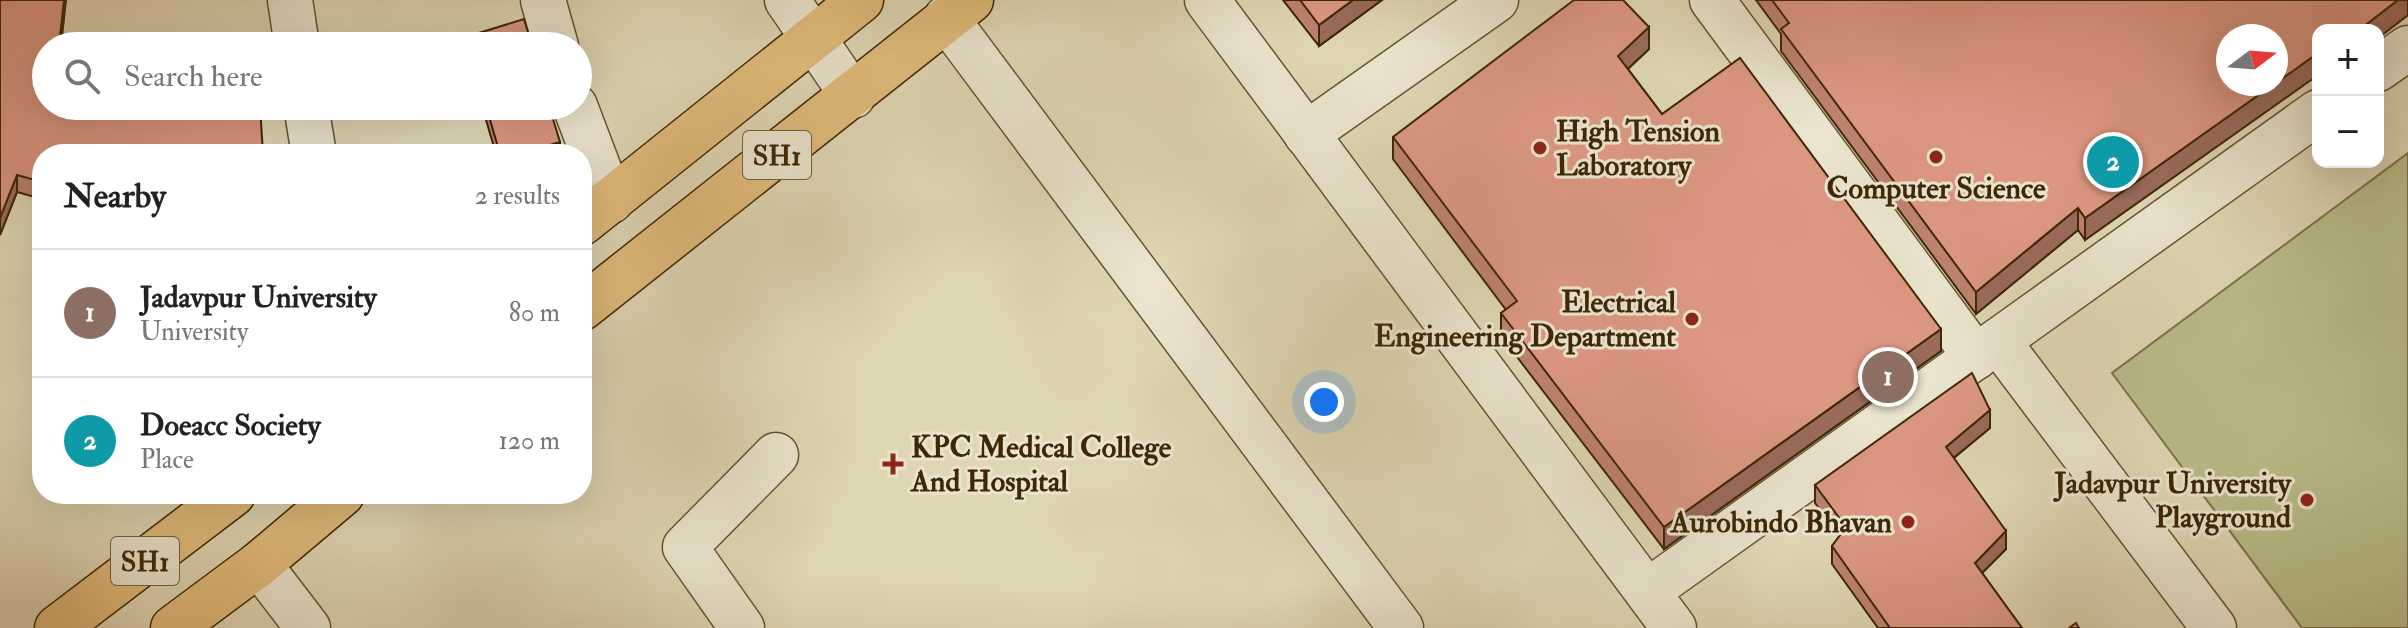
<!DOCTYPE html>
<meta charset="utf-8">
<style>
:root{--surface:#fff;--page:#f2f2f2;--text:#222;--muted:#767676;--line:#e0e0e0;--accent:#d93025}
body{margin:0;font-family:"IM FELL Double Pica",serif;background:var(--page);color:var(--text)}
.controls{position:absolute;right:24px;top:24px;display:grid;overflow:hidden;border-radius:16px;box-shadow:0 8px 32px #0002}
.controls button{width:72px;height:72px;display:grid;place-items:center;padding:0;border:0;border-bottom:2px solid var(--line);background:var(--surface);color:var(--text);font:40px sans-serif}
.compass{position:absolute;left:2216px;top:24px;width:72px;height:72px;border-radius:50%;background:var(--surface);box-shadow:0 8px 32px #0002;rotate:74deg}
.you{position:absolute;left:1324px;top:402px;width:28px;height:28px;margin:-20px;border:6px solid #fff;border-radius:50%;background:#1a73e8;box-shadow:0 0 0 12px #1a73e833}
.badge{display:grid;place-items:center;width:52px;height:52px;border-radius:50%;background:var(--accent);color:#fff;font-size:26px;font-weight:700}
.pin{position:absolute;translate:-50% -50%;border:4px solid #fff;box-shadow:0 2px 8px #0006}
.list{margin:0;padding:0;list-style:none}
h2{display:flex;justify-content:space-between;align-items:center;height:104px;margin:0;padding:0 32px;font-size:34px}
h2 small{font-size:26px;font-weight:400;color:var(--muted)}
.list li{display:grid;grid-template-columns:52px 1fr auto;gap:24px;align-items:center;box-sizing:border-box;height:128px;padding:0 32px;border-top:2px solid var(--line)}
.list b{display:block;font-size:30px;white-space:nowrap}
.list p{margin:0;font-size:26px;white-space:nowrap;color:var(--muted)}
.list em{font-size:26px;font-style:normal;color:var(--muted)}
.icon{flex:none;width:44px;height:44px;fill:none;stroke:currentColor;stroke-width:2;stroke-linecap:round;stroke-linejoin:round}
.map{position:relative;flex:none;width:2408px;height:628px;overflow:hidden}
.search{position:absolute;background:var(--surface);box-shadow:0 8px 32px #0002;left:32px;top:32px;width:560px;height:88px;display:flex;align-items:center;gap:20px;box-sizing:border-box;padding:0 28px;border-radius:44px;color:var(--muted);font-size:30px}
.panel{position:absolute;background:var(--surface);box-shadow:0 8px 32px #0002;left:32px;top:144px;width:560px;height:360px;border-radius:32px}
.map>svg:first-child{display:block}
.pitch{fill:#b8bc89;stroke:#7b7247;stroke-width:2}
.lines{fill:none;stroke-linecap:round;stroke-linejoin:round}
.minor-casing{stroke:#665331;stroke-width:47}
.major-casing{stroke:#3e2705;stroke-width:47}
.minor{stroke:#eae4ce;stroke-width:44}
.major{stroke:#e0bb7a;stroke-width:44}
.wall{fill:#bd8270;stroke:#3e2705;stroke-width:2}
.shaded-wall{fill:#9a6a5b;stroke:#3e2705;stroke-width:2}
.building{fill:#dc9782;stroke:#3e2705;stroke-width:2}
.poi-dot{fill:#8f2418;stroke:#eae4ce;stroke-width:3}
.labels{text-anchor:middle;stroke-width:6;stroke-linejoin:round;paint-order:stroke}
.shield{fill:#eae4ce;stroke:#726041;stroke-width:2}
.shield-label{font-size:28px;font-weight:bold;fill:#3e2705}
.poi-label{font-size:30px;font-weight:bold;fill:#3e2705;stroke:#eae4ce;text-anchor:end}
</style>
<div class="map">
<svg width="2408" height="628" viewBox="0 0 2408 628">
<rect width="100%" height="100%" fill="#dfd6b4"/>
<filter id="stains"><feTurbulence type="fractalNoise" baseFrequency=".0025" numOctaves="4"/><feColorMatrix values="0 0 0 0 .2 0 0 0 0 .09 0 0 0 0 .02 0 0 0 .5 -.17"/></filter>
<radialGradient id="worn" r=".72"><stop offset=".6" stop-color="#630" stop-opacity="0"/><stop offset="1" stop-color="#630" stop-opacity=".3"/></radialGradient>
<!-- pitch -->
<polygon class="pitch" points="2408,153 2408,628 2302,628 2112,373"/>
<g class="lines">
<!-- minor casing -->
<g class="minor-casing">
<g id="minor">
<polyline points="290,0 297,46"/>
<polyline points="543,0 556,46"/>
<polyline points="787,0 853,96"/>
<polyline points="1207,0 1674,628"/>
<polyline points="1712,0 1976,357"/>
<polyline points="946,18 1401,628"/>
<polyline points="2378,69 2408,48"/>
<polyline points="306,106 314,154"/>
<polyline points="575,106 611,201"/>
<polyline points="1306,134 1496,0"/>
<polyline points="1998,341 2214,628"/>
<polyline points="259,564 308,628"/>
<polyline points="1648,591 2318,112"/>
<polyline points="742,628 685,547 776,455"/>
</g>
</g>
<!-- major casing -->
<g class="major-casing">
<g id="major">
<polyline points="582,223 861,0"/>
<polyline points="582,308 971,0"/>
<polyline points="57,628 233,494"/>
<polyline points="173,628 259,564 342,494"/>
</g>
</g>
<!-- minor -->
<use href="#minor" class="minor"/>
<!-- major -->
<use href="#major" class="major"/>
</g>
<!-- wall -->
<g class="wall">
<polygon points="0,0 42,154 42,199 17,192 0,235"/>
<polygon points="1283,0 1382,0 1319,46"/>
<polygon points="1756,0 2408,0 2408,15 2378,38 2378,30 2318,30 2085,240 2078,230 1976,314 1781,51 1781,34"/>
<polygon points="1649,49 1628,69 1662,114 1941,351 1664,549 1501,336 1501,313 1506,310 1393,159 1393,137"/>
<polygon points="482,106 549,106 560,154 496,154"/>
<polygon points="1990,428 1954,458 2006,549 1982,573 2022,628 1878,628 1832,564 1832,546 1840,536 1815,503 1815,485"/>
</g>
<!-- shaded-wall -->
<g class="shaded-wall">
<polygon points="64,0 66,0 61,46 59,46"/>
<polygon points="1353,0 1382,0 1319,46 1319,25"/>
<polygon points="2398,0 2408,0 2408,15 2378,38 2378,30 2359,30"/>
<polygon points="1649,27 1649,49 1618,78 1618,56"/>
<polygon points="2318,53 2318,75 2085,240 2085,218 2274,84 2276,84 2276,83"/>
<polygon points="560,142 560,154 519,154"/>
<polygon points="17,175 17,192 0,235 0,218"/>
<polygon points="2078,208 2078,230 1976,314 1976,292"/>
<polygon points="1941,329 1941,351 1664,549 1664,527"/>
<polygon points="1990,410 1990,428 1946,464 1946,447"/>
<polygon points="2006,531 2006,549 1975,580 1975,563"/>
</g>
<!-- building -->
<g class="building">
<polygon points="0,0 64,0 59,46 46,46 46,106 260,106 263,154 42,154 42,182 17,175 0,218"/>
<polygon points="1300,0 1353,0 1319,25"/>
<polygon points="1574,0 1623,0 1649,27 1618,56 1662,114 1740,58 1941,329 1664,527 1501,313 1517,301 1393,137"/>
<polygon points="1772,0 2398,0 2359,30 2318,30 2318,53 2276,83 2276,36 2228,36 2228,84 2274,84 2085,218 2078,208 1976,292 1781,29 1789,23"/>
<polygon points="524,19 532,46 469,46 466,37"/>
<polygon points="486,106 549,106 560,142 519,154 500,154"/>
<polygon points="1972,373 1990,410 1946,447 2006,531 1975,563 2022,628 1890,628 1832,546 1846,527 1815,485"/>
<polygon points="2076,623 2079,628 2069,628"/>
</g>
<!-- markers -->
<g class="poi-dot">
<circle cx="1540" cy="148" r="8"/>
<circle cx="1936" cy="157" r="8"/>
<circle cx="1692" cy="319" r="8"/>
<path d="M889 452h8v8h8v8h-8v8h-8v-8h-8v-8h8z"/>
<circle cx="2307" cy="500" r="8"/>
<circle cx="1908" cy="522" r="8"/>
</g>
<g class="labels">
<!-- shield labels -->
<g class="shield">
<rect x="743" y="131" width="68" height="48" rx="6"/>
<rect x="111" y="537" width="68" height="48" rx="6"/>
</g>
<g class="shield-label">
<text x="777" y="165">SH1</text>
<text x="145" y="571">SH1</text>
</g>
<!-- poi labels -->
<g class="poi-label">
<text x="1556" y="141" text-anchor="start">High Tension<tspan x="1556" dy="34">Laboratory</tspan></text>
<text x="1936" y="198" text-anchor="middle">Computer Science</text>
<text x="1676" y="312">Electrical<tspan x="1676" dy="34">Engineering Department</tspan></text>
<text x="911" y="457" text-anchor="start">KPC Medical College<tspan x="911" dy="34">And Hospital</tspan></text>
<text x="2291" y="493">Jadavpur University<tspan x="2291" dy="34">Playground</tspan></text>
<text x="1892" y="532">Aurobindo Bhavan</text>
</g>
</g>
<rect width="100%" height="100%" filter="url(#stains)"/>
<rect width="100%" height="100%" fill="url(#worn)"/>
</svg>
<div class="controls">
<button>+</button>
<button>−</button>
</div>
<svg class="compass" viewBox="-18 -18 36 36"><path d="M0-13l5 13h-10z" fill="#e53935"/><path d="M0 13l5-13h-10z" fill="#767676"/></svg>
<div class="you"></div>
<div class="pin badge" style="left:1888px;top:377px;background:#8d6e63">1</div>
<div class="pin badge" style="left:2113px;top:162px;background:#0f9aa8">2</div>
<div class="search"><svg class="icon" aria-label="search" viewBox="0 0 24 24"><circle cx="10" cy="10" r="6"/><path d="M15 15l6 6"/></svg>Search here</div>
<section class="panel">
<h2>Nearby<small>2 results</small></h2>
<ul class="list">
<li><span class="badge" style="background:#8d6e63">1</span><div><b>Jadavpur University</b><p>University</p></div><em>80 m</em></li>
<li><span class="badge" style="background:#0f9aa8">2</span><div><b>Doeacc Society</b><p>Place</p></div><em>120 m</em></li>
</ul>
</section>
</div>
